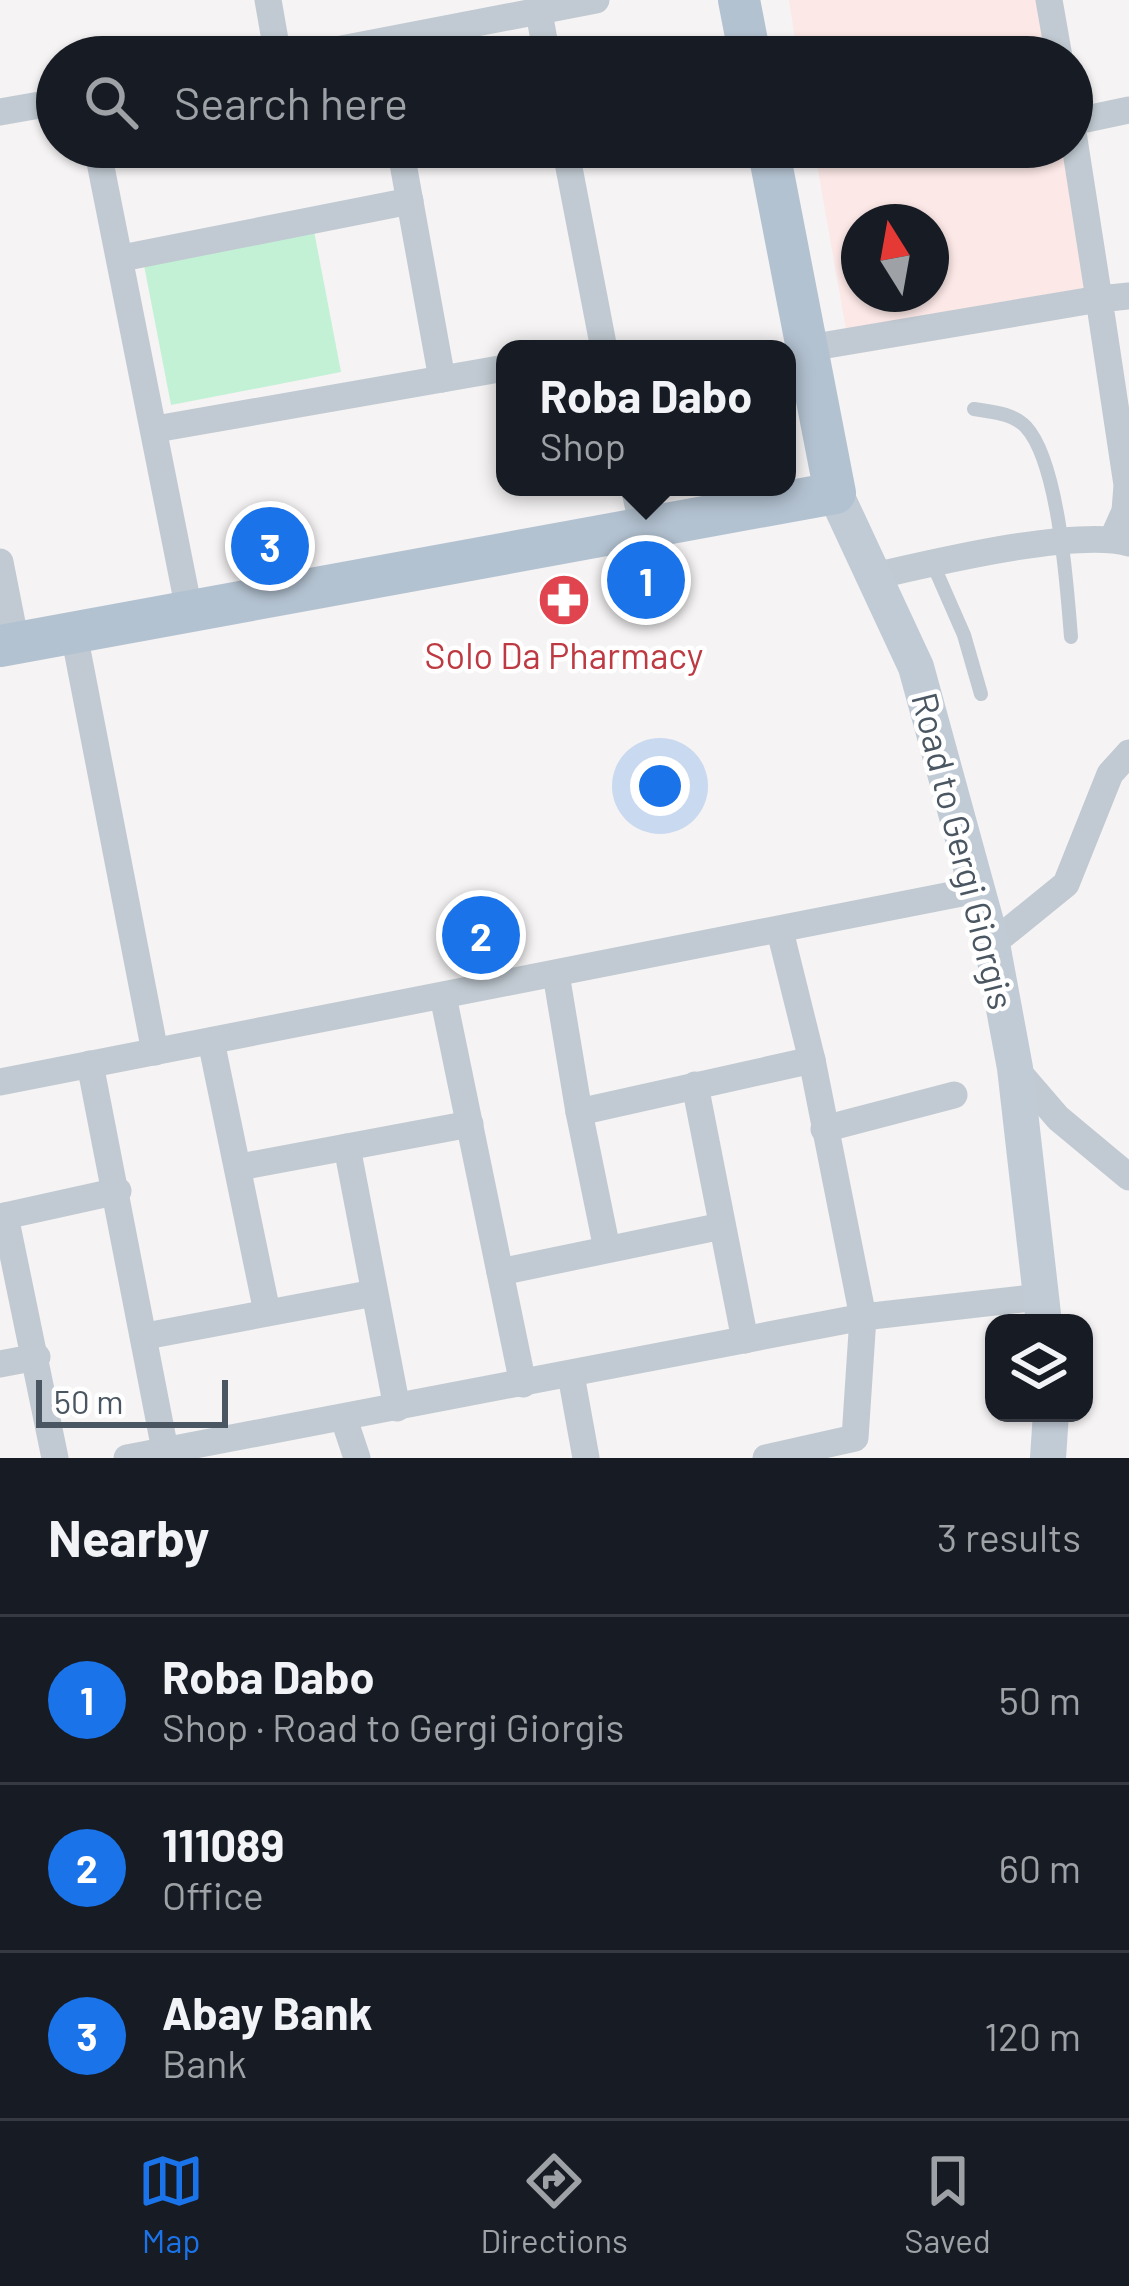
<!DOCTYPE html>
<meta charset="utf-8">
<style>
:root{--surface:#171b24;--page:#242831;--text:#f1f3f6;--muted:#9ea1a6;--line:#363941;--accent:#1a73e8}
body{margin:0;font-family:Barlow,sans-serif;background:var(--page);color:var(--text)}
.controls{position:absolute;right:36px;bottom:36px;display:grid;overflow:hidden;border-radius:24px;box-shadow:0 3px 9px #0004}
.controls button{width:108px;height:108px;display:grid;place-items:center;padding:0;border:0;border-bottom:3px solid var(--line);background:var(--surface);color:var(--text);font:60px sans-serif}
.compass{position:absolute;left:841px;top:204px;width:108px;height:108px;border-radius:50%;background:var(--surface);box-shadow:0 3px 9px #0004;rotate:349deg}
.scale{position:absolute;left:36px;bottom:30px;width:192px;box-sizing:border-box;padding-left:12px;border:6px solid #4a5661;border-top:0;font-size:33px;line-height:42px;white-space:nowrap;color:#4a5661;-webkit-text-stroke:9px #fff;paint-order:stroke}
.you{position:absolute;left:660px;top:786px;width:42px;height:42px;margin:-30px;border:9px solid #fff;border-radius:50%;background:#1a73e8;box-shadow:0 0 0 18px #1a73e833}
.badge{display:grid;place-items:center;width:78px;height:78px;border-radius:50%;background:var(--accent);color:#fff;font-size:39px;font-weight:700}
.pin{position:absolute;translate:-50% -50%;border:6px solid #fff;box-shadow:0 3px 12px #0006}
.popup{position:absolute;left:496px;top:340px;width:300px;height:156px;box-sizing:border-box;display:grid;place-content:center;border-radius:24px;background:var(--surface);filter:drop-shadow(0 3px 9px #0005);font-size:39px;white-space:nowrap;color:var(--muted)}
.popup b{font-size:45px;color:var(--text)}
.popup::after{content:'';position:absolute;left:50%;top:100%;margin-left:-24px;border:24px solid transparent;border-top-color:var(--surface)}
.list{margin:0;padding:0;list-style:none}
h2{display:flex;justify-content:space-between;align-items:center;height:156px;margin:0;padding:0 48px;font-size:51px}
h2 small{font-size:39px;font-weight:400;color:var(--muted)}
.list li{display:grid;grid-template-columns:78px 1fr auto;gap:36px;align-items:center;box-sizing:border-box;height:168px;padding:0 48px;border-top:3px solid var(--line)}
.list b{display:block;font-size:45px;white-space:nowrap}
.list p{margin:0;font-size:39px;white-space:nowrap;color:var(--muted)}
.list em{font-size:39px;font-style:normal;color:var(--muted)}
.icon{flex:none;width:66px;height:66px;fill:none;stroke:currentColor;stroke-width:2;stroke-linecap:round;stroke-linejoin:round}
.map{position:relative;flex:none;width:1129px;height:1458px;overflow:hidden}
.search{position:absolute;background:var(--surface);box-shadow:0 3px 9px #0004;left:36px;right:36px;top:36px;height:132px;display:flex;align-items:center;gap:30px;box-sizing:border-box;padding:0 42px;border-radius:66px;color:var(--muted);font-size:45px}
.sheet{height:660px;background:var(--surface)}
nav{display:flex;justify-content:space-around;align-items:center;box-sizing:border-box;height:168px;border-top:3px solid var(--line);background:var(--surface);font-size:33px;color:var(--muted)}
nav a{display:grid;justify-items:center;gap:6px}
nav .on{color:var(--accent)}
.map>svg:first-child{display:block}
.medical{fill:#fce8e6;fill-rule:evenodd}
.green{fill:#c3f1d5}
.lines{fill:none;stroke-linecap:round;stroke-linejoin:round}
.service{stroke:#c1cad2;stroke-width:14}
.minor{stroke:#c1cad2;stroke-width:27}
.secondary{stroke:#c1cbd6;stroke-width:36}
.primary{stroke:#b3c2d1;stroke-width:42}
.labels{text-anchor:middle;stroke-width:9;stroke-linejoin:round;paint-order:stroke}
.health-label{font-size:36px;fill:#be3a42;stroke:#fff}
.street-label{font-size:36px;fill:#4a5661;stroke:#fff}
</style>
<div class="map">
<svg width="1129" height="1458" viewBox="0 0 1129 1458">
<rect width="100%" height="100%" fill="#f5f3f3"/>
<!-- medical -->
<g class="medical">
<polygon points="789,0 1040,0 1050,57 798,57"/>
<path d="M814,147H1066L1090,287L846,329ZM859,222H931V294H859Z"/>
</g>
<!-- green -->
<polygon class="green" points="314,231 341,372 171,405 144,265"/>
<g class="lines">
<!-- service -->
<g class="service">
<path d="M974,409C992,412 1013,413 1026,427C1059,463 1067,588 1071,637"/>
<polyline points="932,562 964,635 981,694"/>
</g>
<!-- minor -->
<g class="minor">
<polyline points="268,0 278,57"/>
<polyline points="1049,0 1059,57"/>
<polyline points="539,12 547,57"/>
<polyline points="300,57 596,0"/>
<polyline points="0,112 57,102"/>
<polyline points="1072,122 1129,110"/>
<polyline points="97,147 190,615"/>
<polyline points="400,147 442,379 505,368"/>
<polyline points="565,147 604,349"/>
<polyline points="122,258 410,201"/>
<polyline points="809,348 1099,299 1072,126"/>
<polyline points="156,429 442,379"/>
<polyline points="634,487 644,532"/>
<polyline points="1113,538 1125,511 1127,485 1099,299 1129,296"/>
<polyline points="0,562 16,643"/>
<path d="M875,576C932,563 1076,528 1129,543"/>
<polyline points="74,634 155,1052"/>
<polyline points="992,944 1066,884 1110,774 1129,753"/>
<polyline points="556,974 579,1112 812,1060"/>
<polyline points="443,996 523,1384"/>
<polyline points="211,1041 267,1312"/>
<polyline points="90,1064 165,1450"/>
<polyline points="1015,1068 1058,1118 1129,1177"/>
<polyline points="0,1082 977,890"/>
<polyline points="695,1085 745,1340"/>
<polyline points="579,1112 607,1249"/>
<polyline points="824,1129 954,1095"/>
<polyline points="240,1167 347,1147"/>
<polyline points="5,1216 55,1458"/>
<polyline points="0,1217 118,1191"/>
<polyline points="500,1272 722,1226"/>
<polyline points="146,1336 374,1293"/>
<polyline points="0,1364 37,1357"/>
<polyline points="571,1375 586,1458"/>
<polyline points="397,1408 347,1147 470,1124"/>
<polyline points="344,1419 357,1458"/>
<polyline points="127,1458 863,1317 1040,1297"/>
<polyline points="766,1458 855,1438 863,1317 812,1060 780,931"/>
</g>
<!-- secondary -->
<g class="secondary">
<polyline points="835,493 916,667 992,944 1015,1068 1044,1323"/>
<polyline points="1048,1458 1051,1413"/>
</g>
<!-- primary -->
<g class="primary">
<polyline points="739,0 750,57"/>
<polyline points="0,646 835,493 768,147"/>
</g>
</g>
<!-- icons -->
<defs>
<g id="pharmacy-disc" transform="scale(2.7)"><circle r="9.5" fill="#e0444e" stroke="#fff"/><path d="M-2-6h4v4h4v4h-4v4h-4v-4h-4v-4h4Z" fill="#fff"/></g>
</defs>
<g fill-rule="evenodd">
<use href="#pharmacy-disc" x="564" y="600"/>
</g>
<g class="labels">
<!-- health labels -->
<g class="health-label">
<text x="564" y="669">Solo Da Pharmacy</text>
</g>
<!-- street labels -->
<g class="street-label">
<text transform="translate(963 851) rotate(76)" y="13">Road to Gergi Giorgis</text>
</g>
</g>
</svg>
<div class="controls">
<button><svg class="icon" aria-label="layers" viewBox="0 0 24 24"><path d="M12 4l9 5-9 5-9-5zM3 14l9 5 9-5"/></svg></button>
</div>
<svg class="compass" viewBox="-18 -18 36 36"><path d="M0-13l5 13h-10z" fill="#e53935"/><path d="M0 13l5-13h-10z" fill="#9ea1a6"/></svg>
<div class="scale">50 m</div>
<div class="you"></div>
<div class="pin badge" style="left:646px;top:580px">1</div>
<div class="popup"><b>Roba Dabo</b>Shop</div>
<div class="pin badge" style="left:481px;top:935px">2</div>
<div class="pin badge" style="left:270px;top:546px">3</div>
<div class="search"><svg class="icon" aria-label="search" viewBox="0 0 24 24"><circle cx="10" cy="10" r="6"/><path d="M15 15l6 6"/></svg>Search here</div>
</div>
<section class="sheet">
<h2>Nearby<small>3 results</small></h2>
<ul class="list">
<li><span class="badge">1</span><div><b>Roba Dabo</b><p>Shop · Road to Gergi Giorgis</p></div><em>50 m</em></li>
<li><span class="badge">2</span><div><b>111089</b><p>Office</p></div><em>60 m</em></li>
<li><span class="badge">3</span><div><b>Abay Bank</b><p>Bank</p></div><em>120 m</em></li>
</ul>
</section>
<nav>
<a class="on"><svg class="icon" aria-label="map" viewBox="0 0 24 24"><path d="M3 6l6-2 6 2 6-2v14l-6 2-6-2-6 2zM9 4v14M15 6v14"/></svg>Map</a>
<a><svg class="icon" aria-label="directions" viewBox="0 0 24 24"><path d="M12 3l9 9-9 9-9-9zM9 14v-3h6M13 9l2 2-2 2"/></svg>Directions</a>
<a><svg class="icon" aria-label="saved" viewBox="0 0 24 24"><path d="M7 4h10v16l-5-4-5 4z"/></svg>Saved</a>
</nav>
